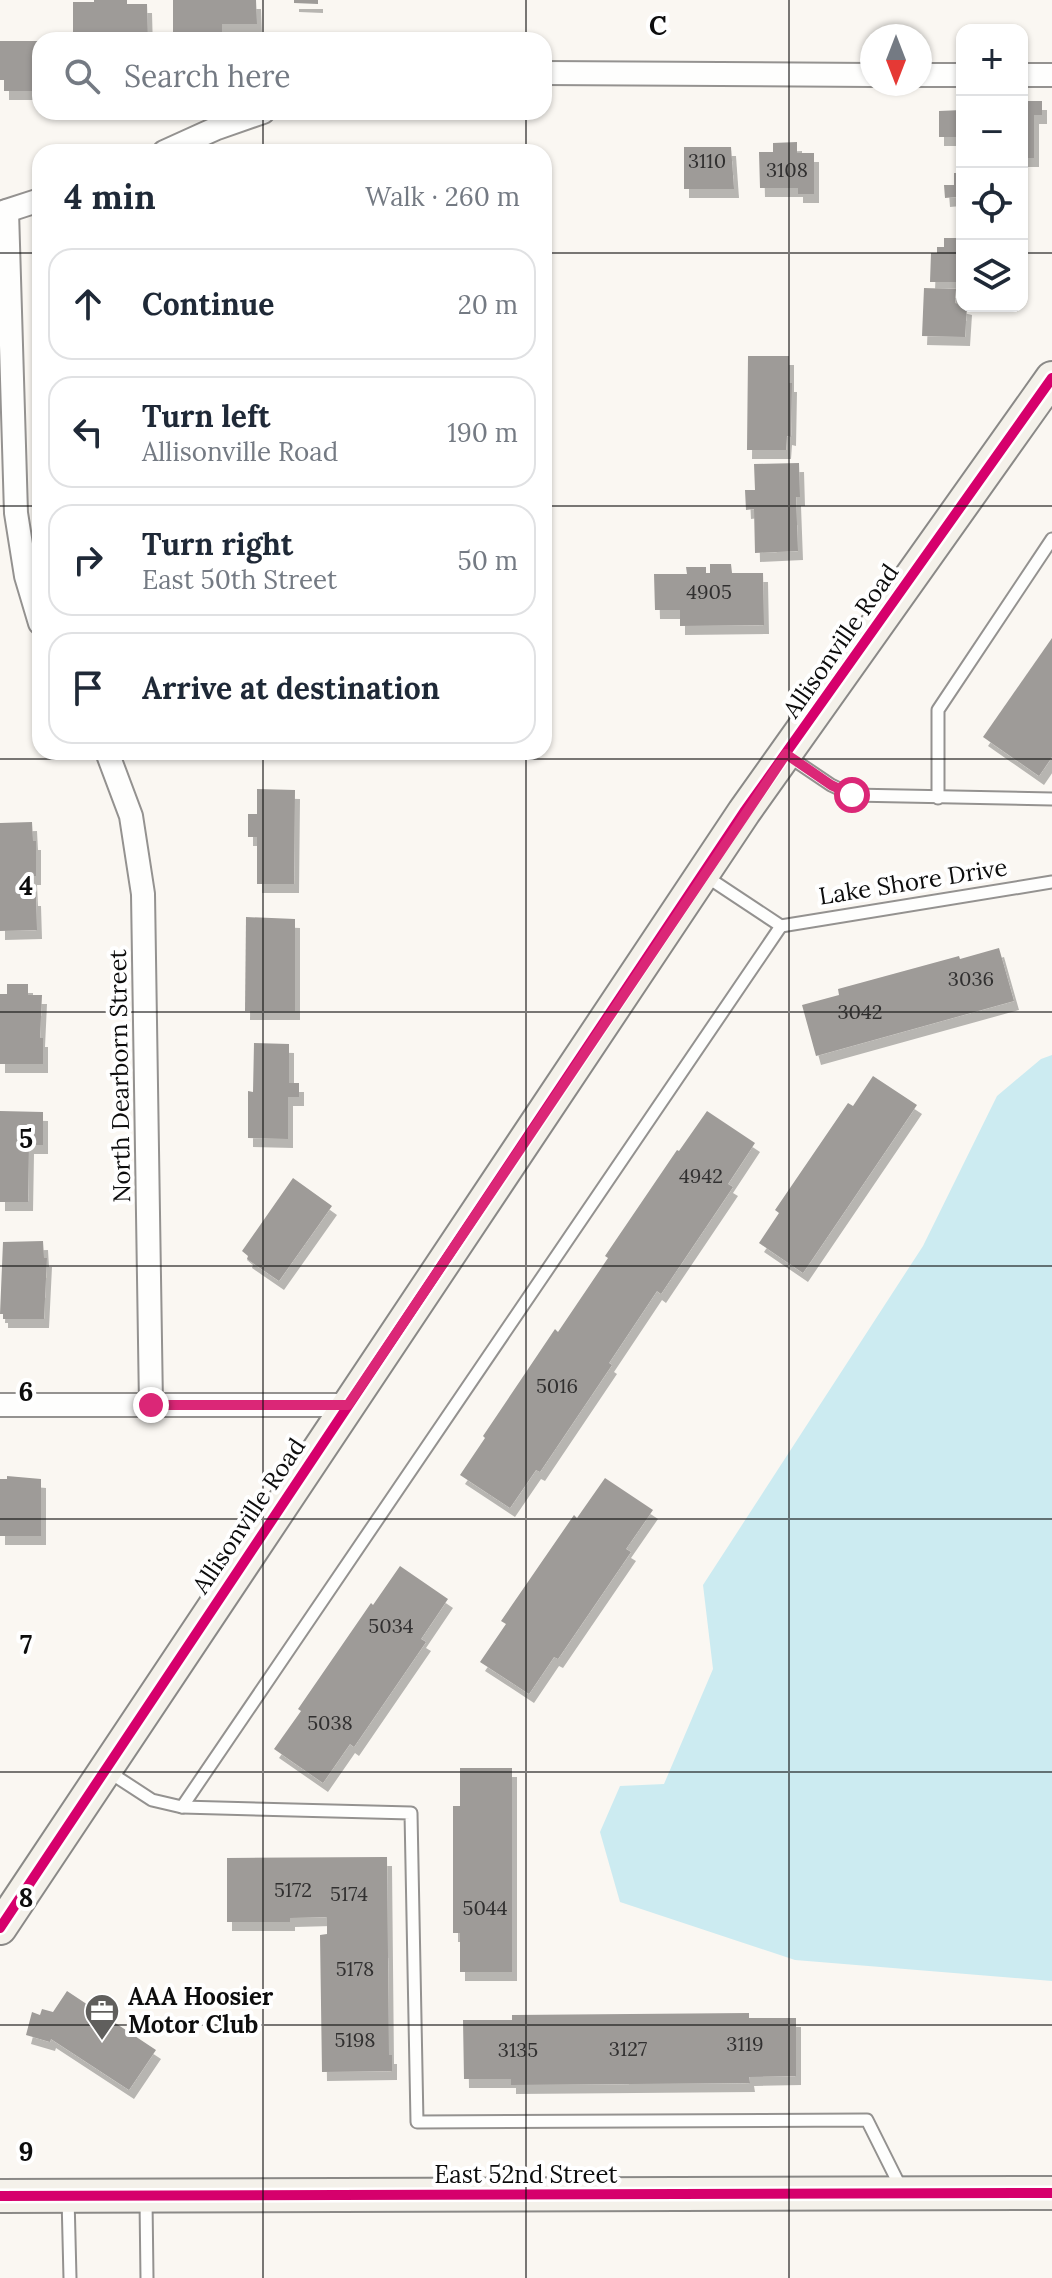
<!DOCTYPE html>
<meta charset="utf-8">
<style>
:root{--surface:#fff;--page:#f2f2f3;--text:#1f2937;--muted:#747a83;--line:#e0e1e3}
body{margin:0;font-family:Lora,serif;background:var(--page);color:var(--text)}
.controls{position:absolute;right:24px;top:24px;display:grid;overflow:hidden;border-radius:16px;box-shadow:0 2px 6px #0004}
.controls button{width:72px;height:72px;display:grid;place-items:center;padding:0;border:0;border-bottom:2px solid var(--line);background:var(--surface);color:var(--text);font:40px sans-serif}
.compass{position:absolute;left:860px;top:24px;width:72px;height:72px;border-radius:50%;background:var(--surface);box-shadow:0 2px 6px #0004;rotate:180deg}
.stop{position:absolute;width:24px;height:24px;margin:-18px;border:6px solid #db2777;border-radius:50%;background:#fff}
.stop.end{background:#db2777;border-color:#fff;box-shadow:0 2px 8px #0008}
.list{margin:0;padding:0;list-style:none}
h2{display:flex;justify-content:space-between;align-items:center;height:104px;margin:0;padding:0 32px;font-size:34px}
h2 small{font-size:26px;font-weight:400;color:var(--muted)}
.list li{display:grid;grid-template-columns:52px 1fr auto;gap:24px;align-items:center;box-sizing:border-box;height:112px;margin:0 16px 16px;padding:0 16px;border:2px solid var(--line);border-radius:24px}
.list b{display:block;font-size:30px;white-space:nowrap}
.list p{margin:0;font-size:26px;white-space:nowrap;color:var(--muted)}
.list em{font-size:26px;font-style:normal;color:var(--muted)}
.icon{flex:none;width:44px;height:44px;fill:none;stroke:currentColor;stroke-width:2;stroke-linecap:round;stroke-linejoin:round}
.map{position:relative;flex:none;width:1052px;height:2278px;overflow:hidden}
.search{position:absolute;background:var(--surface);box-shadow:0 2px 6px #0004;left:32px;top:32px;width:520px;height:88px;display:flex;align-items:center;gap:20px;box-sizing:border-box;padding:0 28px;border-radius:24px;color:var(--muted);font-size:30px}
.panel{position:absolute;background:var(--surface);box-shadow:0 2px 6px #0004;left:32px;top:144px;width:520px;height:616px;border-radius:24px}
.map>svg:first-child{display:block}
.water{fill:#ccebf1}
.building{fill:#9e9b98;filter:url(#shadow)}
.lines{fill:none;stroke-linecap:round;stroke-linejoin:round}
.lane-casing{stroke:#949290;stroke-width:15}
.street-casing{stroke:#949290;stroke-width:26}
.secondary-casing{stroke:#8a8987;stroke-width:36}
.lane{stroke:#fefefd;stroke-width:11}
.street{stroke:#fefefd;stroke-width:22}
.secondary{stroke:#f4f1ea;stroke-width:32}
.cycleway-casing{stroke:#fff;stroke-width:15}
.cycleway{stroke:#d6006c;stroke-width:10}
.route{stroke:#db2777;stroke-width:10}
.grid{fill:none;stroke:#0d0d0d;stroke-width:2;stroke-opacity:0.55}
.labels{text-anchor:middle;stroke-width:8;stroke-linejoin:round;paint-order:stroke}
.number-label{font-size:20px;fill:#313030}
.street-label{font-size:24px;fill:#0d0d0d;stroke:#fff}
.poi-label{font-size:24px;font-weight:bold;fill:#0d0d0d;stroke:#fff;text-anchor:start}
.grid-label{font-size:26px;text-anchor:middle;font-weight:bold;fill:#0d0d0d;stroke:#fff;stroke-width:8;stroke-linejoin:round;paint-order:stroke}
</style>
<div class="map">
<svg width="1052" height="2278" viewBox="0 0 1052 2278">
<defs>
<filter id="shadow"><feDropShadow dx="5" dy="9" stdDeviation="0" flood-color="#0004"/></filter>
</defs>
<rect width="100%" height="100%" fill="#faf7f2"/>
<!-- water -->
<polygon class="water" points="1052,1055 1052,1981 795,1960 620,1902 600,1832 620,1786 664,1784 713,1669 703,1585 923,1246 997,1096 1041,1059"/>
<!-- building -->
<g class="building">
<polygon points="94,0 127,0 127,4 147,4 148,40 73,40 73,2 94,2"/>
<polygon points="173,0 256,0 257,24 222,24 222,34 173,34"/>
<polygon points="294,0 318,0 318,4 294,3"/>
<polygon points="0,41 40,41 40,91 4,91 4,80 0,80"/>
<polygon points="1022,101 1042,101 1042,115 1034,115 1034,158 1022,158"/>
<polygon points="962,110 962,137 939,137 939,111"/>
<polygon points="797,142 797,153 814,153 814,194 798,194 798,188 760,188 759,152 773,152 773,143"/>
<polygon points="684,147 731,147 734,189 684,189"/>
<polygon points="954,173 962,173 962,217 957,217 956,197 945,198 944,185 954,185"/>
<polygon points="944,238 959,238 958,247 962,247 962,282 930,282 931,253 937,253 937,247 944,247"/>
<polygon points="924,288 956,289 955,303 967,306 965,337 922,336"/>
<polygon points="748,356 789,356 789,383 792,383 791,437 787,436 786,450 747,450"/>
<polygon points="799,463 800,497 796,497 798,551 755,553 754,509 746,510 745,490 755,490 754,464"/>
<polygon points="710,564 731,564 732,573 763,573 764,625 680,626 680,610 655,610 654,574 687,574 686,567 706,567 706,573 710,573"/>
<polygon points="1052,638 1052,757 1039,776 983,737"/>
<polygon points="257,789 295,790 294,884 257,884 257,837 248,837 248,814 257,814"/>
<polygon points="32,822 33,841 36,841 36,876 32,876 33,897 36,897 37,930 0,931 0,823"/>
<polygon points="246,917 295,919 295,1011 245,1011"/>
<polygon points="999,948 1014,1001 816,1056 802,1005 839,995 838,989 959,956 960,959"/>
<polygon points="7,984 28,984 28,995 42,995 40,1038 43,1038 43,1064 0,1064 0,994 7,994"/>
<polygon points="254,1043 289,1044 289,1083 299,1083 299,1097 288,1097 288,1139 248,1138 248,1091 253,1092"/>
<polygon points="873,1076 917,1105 803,1273 759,1243 779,1213 775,1210 848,1103 853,1106"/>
<polygon points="0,1111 43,1112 43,1145 29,1145 28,1202 0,1202"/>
<polygon points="707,1111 755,1143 728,1184 733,1187 661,1294 657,1291 609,1363 612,1365 540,1472 536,1470 510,1508 460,1475 485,1438 483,1436 555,1329 558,1332 608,1258 605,1256 677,1150 679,1151"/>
<polygon points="293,1178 332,1206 279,1281 247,1259 248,1256 242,1251"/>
<polygon points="43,1241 44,1258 47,1258 44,1319 3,1319 3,1314 0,1314 3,1242"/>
<polygon points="7,1476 41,1479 41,1536 0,1536 0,1479 7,1479"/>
<polygon points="605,1478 653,1510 626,1549 631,1552 558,1659 554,1657 529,1694 480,1662 506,1624 501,1621 574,1515 577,1518"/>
<polygon points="400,1566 448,1599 421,1639 426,1642 354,1747 350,1744 323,1783 274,1749 301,1711 298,1709 371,1603 373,1605"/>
<polygon points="460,1768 512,1768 512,1972 460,1972 460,1933 453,1933 453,1806 460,1806"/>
<polygon points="387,1857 389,2055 392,2055 392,2071 322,2072 320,1935 327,1934 327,1917 290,1918 290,1922 227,1922 227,1858"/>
<polygon points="67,1991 156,2050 129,2090 51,2039 50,2042 26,2035 32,2012 40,2015 42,2009 53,2012"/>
<polygon points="749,2013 749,2018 796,2018 796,2076 749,2077 750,2083 511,2085 511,2079 464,2079 463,2020 512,2020 512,2015"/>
</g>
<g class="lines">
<!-- lane casing -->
<g class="lane-casing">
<g id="lane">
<polyline points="788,756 831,785 852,795 1052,799"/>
<polyline points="938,798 938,710 1052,539"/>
<polyline points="704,875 781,926"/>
<polyline points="781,926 1052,882"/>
<polyline points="109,1772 152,1800 182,1807 781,926"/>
<polyline points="182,1807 411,1813 417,2122 867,2120 901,2188"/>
<polyline points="68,2197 70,2278"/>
<polyline points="146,2200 147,2278"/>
</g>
</g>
<!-- street casing -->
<g class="street-casing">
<g id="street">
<polyline points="544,73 872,75"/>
<polyline points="920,75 962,75"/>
<polyline points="1022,75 1052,75"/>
<polyline points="164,152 217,128 263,112"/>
<polyline points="7,211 16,513 26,576 40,623"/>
<polyline points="0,213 40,200"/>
<polyline points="107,752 131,816 143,894 151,1405"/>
<polyline points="0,1405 348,1405"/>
</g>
</g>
<!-- secondary casing -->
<g class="secondary-casing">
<g id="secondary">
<polyline points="0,1928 744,812 1052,378"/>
<polyline points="0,2196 1052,2193"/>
</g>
</g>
<!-- lane -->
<use href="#lane" class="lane"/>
<!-- street -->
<use href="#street" class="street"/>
<!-- secondary -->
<use href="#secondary" class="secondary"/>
<!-- cycleway casing -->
<g class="cycleway-casing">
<g id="cycleway">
<polyline points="0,1928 744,812 1052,378"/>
<polyline points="0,2196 1052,2193"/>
</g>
</g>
<!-- cycleway -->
<use href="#cycleway" class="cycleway"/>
</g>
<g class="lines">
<!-- route -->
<polyline class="route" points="151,1405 348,1405 786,754 831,785 852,795"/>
</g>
<!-- grid -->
<path class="grid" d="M263,0V40M526,0V40M789,0V2278M263,112V152M526,112V152M0,253H40M544,253H962M1022,253H1052M0,506H40M544,506H1052M263,752V2278M526,752V2278M0,759H1052M0,1012H1052M0,1266H1052M0,1519H1052M0,1772H1052M0,2025H1052"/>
<!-- icons -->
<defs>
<g id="office-pin" transform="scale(1.8)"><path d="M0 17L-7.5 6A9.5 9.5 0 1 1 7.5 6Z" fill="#605f5d" stroke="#fff"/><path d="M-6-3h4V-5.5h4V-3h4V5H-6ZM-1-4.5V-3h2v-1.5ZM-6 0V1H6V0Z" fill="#fff"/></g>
</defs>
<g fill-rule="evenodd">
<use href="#office-pin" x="102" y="2011"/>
</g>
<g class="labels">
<!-- number labels -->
<g class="number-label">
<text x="707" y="168">3110</text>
<text x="787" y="177">3108</text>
<text x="709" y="599">4905</text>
<text x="971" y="986">3036</text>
<text x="860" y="1019">3042</text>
<text x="701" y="1183">4942</text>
<text x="557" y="1393">5016</text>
<text x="391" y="1633">5034</text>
<text x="330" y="1730">5038</text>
<text x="293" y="1897">5172</text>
<text x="349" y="1901">5174</text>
<text x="485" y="1915">5044</text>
<text x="355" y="1976">5178</text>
<text x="355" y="2047">5198</text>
<text x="745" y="2051">3119</text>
<text x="628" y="2056">3127</text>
<text x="518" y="2057">3135</text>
</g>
<!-- street labels -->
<g class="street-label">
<text transform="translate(841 641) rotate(-55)" y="8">Allisonville Road</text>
<text transform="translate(913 882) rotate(-9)" y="8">Lake Shore Drive</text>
<text transform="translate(120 1076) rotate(-91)" y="8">North Dearborn Street</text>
<text transform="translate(249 1516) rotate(-56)" y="8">Allisonville Road</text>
<text x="526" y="2183">East 52nd Street</text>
</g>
<!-- poi labels -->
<g class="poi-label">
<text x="128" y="2005">AAA Hoosier<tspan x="128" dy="28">Motor Club</tspan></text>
</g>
</g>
<g class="grid-label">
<text x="658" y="35">C</text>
<text x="26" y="895">4</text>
<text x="26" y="1148">5</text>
<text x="26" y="1401">6</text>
<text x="26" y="1654">7</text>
<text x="26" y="1907">8</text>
<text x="26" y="2161">9</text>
</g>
</svg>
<div class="controls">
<button>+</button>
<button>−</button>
<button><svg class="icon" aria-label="locate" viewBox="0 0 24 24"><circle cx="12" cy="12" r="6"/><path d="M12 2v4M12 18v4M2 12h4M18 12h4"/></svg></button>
<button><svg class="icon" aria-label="layers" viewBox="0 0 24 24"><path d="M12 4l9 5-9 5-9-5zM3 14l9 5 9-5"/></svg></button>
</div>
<svg class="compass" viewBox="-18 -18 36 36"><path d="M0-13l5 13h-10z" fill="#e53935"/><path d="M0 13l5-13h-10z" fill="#747a83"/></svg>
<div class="stop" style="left:852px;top:795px"></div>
<div class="stop end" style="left:151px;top:1405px"></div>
<div class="search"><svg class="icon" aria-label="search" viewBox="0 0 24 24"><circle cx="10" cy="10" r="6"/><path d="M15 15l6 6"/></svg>Search here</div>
<section class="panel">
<h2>4 min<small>Walk · 260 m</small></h2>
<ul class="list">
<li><svg class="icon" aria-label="ahead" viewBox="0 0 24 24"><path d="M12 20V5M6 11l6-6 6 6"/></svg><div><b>Continue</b></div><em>20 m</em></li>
<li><svg class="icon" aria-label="left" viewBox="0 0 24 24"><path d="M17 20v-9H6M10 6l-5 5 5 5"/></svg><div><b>Turn left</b><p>Allisonville Road</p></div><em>190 m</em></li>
<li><svg class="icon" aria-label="right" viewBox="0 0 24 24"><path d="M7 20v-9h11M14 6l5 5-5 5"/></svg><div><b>Turn right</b><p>East 50th Street</p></div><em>50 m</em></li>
<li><svg class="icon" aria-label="arrive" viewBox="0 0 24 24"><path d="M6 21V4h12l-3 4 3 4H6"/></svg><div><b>Arrive at destination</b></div></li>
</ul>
</section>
</div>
